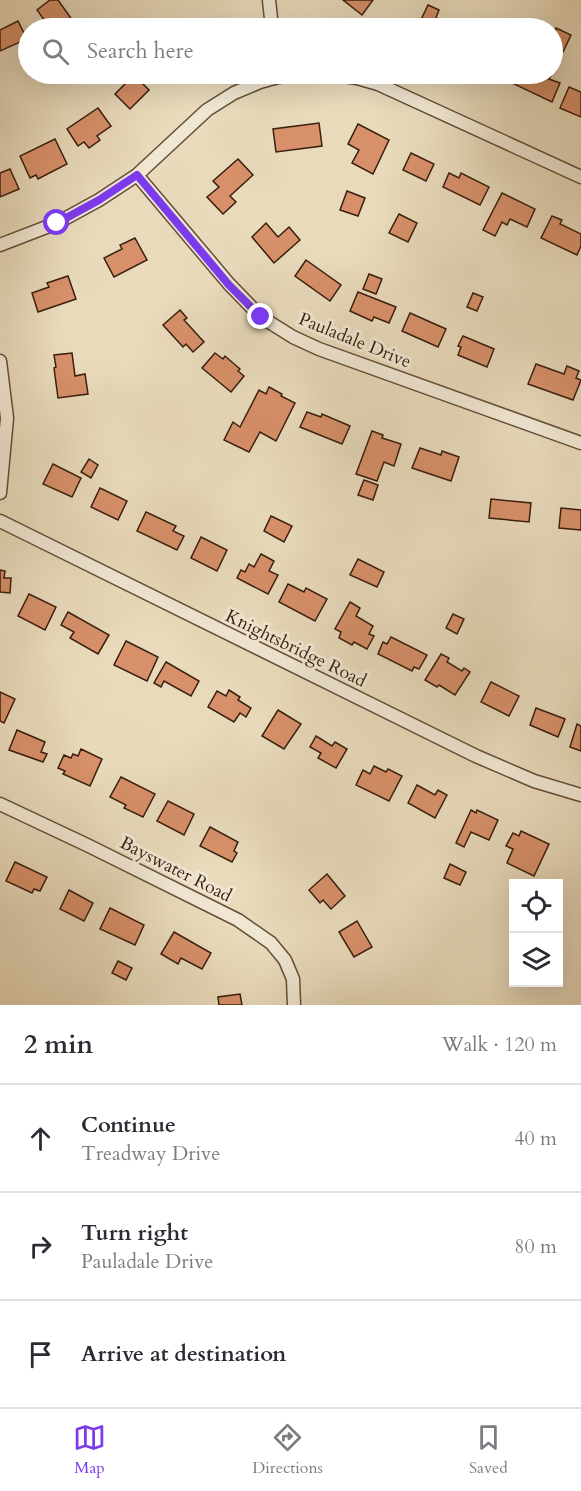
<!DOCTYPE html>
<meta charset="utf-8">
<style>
:root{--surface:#fff;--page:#f2f2f3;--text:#2b2b33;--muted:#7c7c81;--line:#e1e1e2;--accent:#7c3aed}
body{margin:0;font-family:Cardo,serif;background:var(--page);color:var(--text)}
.controls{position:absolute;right:18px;bottom:18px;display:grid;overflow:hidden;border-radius:0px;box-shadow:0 6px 24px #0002}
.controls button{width:54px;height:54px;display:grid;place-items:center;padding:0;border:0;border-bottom:2px solid var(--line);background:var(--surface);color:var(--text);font:30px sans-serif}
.stop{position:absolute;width:18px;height:18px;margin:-14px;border:4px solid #7c3aed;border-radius:50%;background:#fff}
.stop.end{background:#7c3aed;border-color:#fff;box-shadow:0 2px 6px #0008}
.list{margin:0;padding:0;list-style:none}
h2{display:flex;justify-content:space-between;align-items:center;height:78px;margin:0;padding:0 24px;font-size:26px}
h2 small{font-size:20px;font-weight:400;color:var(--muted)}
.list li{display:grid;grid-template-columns:39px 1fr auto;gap:18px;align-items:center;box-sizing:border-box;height:108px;padding:0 24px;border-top:2px solid var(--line)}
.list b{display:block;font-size:22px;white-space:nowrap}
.list p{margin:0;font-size:20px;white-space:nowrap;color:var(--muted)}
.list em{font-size:20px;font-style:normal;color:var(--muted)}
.icon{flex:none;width:33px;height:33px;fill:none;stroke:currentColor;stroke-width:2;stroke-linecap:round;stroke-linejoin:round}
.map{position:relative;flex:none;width:581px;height:1005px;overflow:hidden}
.search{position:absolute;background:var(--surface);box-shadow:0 6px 24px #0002;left:18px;right:18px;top:18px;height:66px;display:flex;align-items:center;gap:15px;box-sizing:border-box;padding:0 21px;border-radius:33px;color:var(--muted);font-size:22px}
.sheet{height:402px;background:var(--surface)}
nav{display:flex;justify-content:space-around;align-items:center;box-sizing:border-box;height:84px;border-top:2px solid var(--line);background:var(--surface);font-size:16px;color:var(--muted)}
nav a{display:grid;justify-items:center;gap:3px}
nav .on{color:var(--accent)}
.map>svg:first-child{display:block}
.building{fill:#d7906a;stroke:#381e0d;stroke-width:1.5}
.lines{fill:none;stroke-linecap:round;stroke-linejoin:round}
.street-casing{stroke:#644d38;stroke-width:15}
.street{stroke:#f0e7d3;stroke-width:12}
.route{stroke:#7c3aed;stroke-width:8}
.labels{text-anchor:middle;stroke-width:6;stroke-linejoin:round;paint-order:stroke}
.street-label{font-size:18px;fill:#381e0d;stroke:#f0e7d3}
</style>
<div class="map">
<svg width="581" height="1005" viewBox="0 0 581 1005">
<rect width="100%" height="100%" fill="#e8dabb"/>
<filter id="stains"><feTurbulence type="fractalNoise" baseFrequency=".00333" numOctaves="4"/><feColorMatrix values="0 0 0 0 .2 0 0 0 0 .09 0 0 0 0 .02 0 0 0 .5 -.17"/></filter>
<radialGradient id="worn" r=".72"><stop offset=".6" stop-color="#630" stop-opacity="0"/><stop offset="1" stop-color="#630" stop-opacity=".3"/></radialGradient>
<!-- building -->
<g class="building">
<polygon points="50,0 58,0 78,28 50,28 37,10"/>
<polygon points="343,0 373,0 362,15"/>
<polygon points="428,5 439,10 434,23 446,28 417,28"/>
<polygon points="18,21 27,39 0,51 0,30"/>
<polygon points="556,28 571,35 563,52 552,47 552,35"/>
<polygon points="516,74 552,74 549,79 560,83 552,102 512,83"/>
<polygon points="134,75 149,90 130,109 115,94"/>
<polygon points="569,87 581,92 581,117 560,108"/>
<polygon points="98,108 111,126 97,136 100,140 89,148 84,142 78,146 67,129"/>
<polygon points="319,123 322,146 276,152 273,129"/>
<polygon points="358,124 389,140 373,174 352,163 359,150 348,144"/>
<polygon points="55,139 67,164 38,179 36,175 30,178 20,156"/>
<polygon points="411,153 434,164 426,181 403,170"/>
<polygon points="238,159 253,175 230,196 236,202 223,214 207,197 219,187 213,181"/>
<polygon points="10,169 19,189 0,197 0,173"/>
<polygon points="449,173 459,178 461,173 489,187 480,205 443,187"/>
<polygon points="347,191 365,198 358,216 340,210"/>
<polygon points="502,193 535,209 527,227 510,219 507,225 502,222 495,236 483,230"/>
<polygon points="399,214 417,223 408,242 389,233"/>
<polygon points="552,216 562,220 560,224 581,234 581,246 577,255 541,238"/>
<polygon points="266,223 278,237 289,227 300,240 274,263 252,237"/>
<polygon points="135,238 147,260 114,277 104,258 122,249 120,245"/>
<polygon points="306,260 341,285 330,301 295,276"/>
<polygon points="369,274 382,279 376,294 363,289"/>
<polygon points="68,276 76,299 38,312 32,293 49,287 47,283"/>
<polygon points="358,292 396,307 389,323 374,317 372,321 350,311"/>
<polygon points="473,293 483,297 477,311 467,307"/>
<polygon points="180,310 187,318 184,320 204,342 193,352 186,344 183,347 163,325"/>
<polygon points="410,313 446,329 438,347 402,331"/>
<polygon points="463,336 494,349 487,367 458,355 461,347 458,346"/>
<polygon points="72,353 75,376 85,374 88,394 58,398 54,368 56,367 54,355"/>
<polygon points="215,353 223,359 225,356 240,369 238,371 244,376 231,392 202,368"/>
<polygon points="536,364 564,374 567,366 579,371 576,378 581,380 573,400 528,384"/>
<polygon points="269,387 282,394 281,396 295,403 276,441 260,432 249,452 224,440 233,422 240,427 259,390 266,394"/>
<polygon points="307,412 321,417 322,414 350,426 342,444 300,427"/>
<polygon points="372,431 383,435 382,438 401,444 394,466 384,462 377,481 356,474"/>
<polygon points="420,448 441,455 442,451 459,457 451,481 412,468"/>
<polygon points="89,459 98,465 91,478 81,472"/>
<polygon points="53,464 81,478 72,497 43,484"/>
<polygon points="364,480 378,485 373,500 358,495"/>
<polygon points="100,488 127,501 118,520 91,507"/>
<polygon points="491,499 531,503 529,522 489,518"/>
<polygon points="561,508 581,510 581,530 559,528"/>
<polygon points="146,512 176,526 173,531 184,536 177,550 137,531"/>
<polygon points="271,516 292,526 284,542 264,531"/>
<polygon points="201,537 227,550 217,571 191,558"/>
<polygon points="261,554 274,561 269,571 278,575 268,594 237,578 241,570 245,572 249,564 254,567"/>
<polygon points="358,559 384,572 377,587 350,575"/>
<polygon points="0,570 5,571 4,578 11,578 10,593 0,592"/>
<polygon points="288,584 304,592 306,588 327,599 315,621 279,602"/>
<polygon points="29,594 56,607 45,630 18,616"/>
<polygon points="350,602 360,608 356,616 373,626 369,634 374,636 367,649 354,642 352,645 339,638 341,632 335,629"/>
<polygon points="68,612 109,635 98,654 70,638 74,632 61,625"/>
<polygon points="453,614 464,619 457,634 446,628"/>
<polygon points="391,637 427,655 419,669 414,667 412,671 378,654 383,642 387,644"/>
<polygon points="126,641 158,657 147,681 114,665"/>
<polygon points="441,654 449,658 447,662 462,671 464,668 470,672 455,695 439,685 437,687 425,680"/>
<polygon points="166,662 199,681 191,696 164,681 161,687 154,683"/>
<polygon points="491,682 519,696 509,716 481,702"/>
<polygon points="229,690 240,697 238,700 251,708 246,717 240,713 234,722 208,707 217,691 226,696"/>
<polygon points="0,692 15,699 4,723 0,721"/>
<polygon points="536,708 565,719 558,737 530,725"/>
<polygon points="278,710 301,724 284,749 262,736"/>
<polygon points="577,724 581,726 581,751 570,747"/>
<polygon points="17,730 45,742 41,752 47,754 43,762 9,750"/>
<polygon points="316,736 332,746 335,742 347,749 336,768 318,758 321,753 310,747"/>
<polygon points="81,749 102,759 90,786 63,774 65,771 58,768 64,755 71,758 73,754 78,756"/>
<polygon points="374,766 386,772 388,769 402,776 389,801 356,785 363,770 370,774"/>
<polygon points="121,777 155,794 143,817 124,808 126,805 110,797"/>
<polygon points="417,785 435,795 438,790 447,795 435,818 408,803"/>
<polygon points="168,801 194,814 184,835 157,821"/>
<polygon points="471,810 476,813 477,810 498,820 489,840 471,832 464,847 456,843"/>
<polygon points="210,827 238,842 234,851 237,853 232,862 200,846"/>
<polygon points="521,831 549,844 534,876 507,863 513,849 506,846 513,833 519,836"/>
<polygon points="15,862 47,877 40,891 34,889 32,893 6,881"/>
<polygon points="450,864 466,872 460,885 444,878"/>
<polygon points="327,874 345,896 331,909 323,900 320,903 309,890"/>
<polygon points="69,890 93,903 84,921 60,909"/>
<polygon points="110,908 144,925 135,945 100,929"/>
<polygon points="357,921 372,947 354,957 339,932"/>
<polygon points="174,932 211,953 202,969 181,958 178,964 161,954"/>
<polygon points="118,961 132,968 126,980 112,973"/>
<polygon points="240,994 242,1005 219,1005 218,997"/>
</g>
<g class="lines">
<!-- street casing -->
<g class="street-casing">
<g id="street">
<polyline points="269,0 272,28"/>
<polyline points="330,74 357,78 378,84 581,177"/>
<polyline points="137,175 229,284 261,317 293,337 319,349 581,443"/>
<polyline points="0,245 57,223 99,200 137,175 207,110 234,93 260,82 278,77 308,74"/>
<polyline points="0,361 7,418 0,493"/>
<polyline points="0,521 476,756 534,781 581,795"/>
<polyline points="0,804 87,845 238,920 271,943 285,960 293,979 294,1005"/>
</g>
</g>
<!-- street -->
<use href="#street" class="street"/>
</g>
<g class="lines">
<!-- route -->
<polyline class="route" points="57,223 99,200 137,175 229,285 261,317"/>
</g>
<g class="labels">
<!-- street labels -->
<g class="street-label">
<text transform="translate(355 340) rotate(22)" y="6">Pauladale Drive</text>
<text transform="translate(296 648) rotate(26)" y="6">Knightsbridge Road</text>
<text transform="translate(176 869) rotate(27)" y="6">Bayswater Road</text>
</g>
</g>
<rect width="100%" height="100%" filter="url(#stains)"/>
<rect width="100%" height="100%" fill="url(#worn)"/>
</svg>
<div class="controls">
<button><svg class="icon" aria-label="locate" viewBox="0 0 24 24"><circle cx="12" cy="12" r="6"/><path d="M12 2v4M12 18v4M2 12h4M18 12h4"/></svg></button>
<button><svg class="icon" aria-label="layers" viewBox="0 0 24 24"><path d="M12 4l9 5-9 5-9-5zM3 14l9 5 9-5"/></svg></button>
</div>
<div class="stop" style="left:57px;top:223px"></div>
<div class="stop end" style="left:261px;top:317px"></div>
<div class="search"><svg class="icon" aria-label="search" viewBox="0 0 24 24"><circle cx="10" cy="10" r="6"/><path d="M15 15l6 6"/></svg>Search here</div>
</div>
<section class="sheet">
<h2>2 min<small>Walk · 120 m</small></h2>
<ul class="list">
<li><svg class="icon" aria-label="ahead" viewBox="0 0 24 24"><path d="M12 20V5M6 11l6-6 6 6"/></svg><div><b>Continue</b><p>Treadway Drive</p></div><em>40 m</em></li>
<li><svg class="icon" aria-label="right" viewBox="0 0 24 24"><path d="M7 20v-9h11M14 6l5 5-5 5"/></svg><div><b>Turn right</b><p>Pauladale Drive</p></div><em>80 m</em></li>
<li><svg class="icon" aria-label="arrive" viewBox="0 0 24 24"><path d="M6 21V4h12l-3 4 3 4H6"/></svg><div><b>Arrive at destination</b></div></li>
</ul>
</section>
<nav>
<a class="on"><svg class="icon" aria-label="map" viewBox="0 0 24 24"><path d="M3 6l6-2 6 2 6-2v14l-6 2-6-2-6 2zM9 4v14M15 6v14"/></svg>Map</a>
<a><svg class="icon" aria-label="directions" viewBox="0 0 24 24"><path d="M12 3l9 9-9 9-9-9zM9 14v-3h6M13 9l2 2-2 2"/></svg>Directions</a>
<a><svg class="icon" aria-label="saved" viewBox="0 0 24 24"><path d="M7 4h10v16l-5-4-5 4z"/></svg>Saved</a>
</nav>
